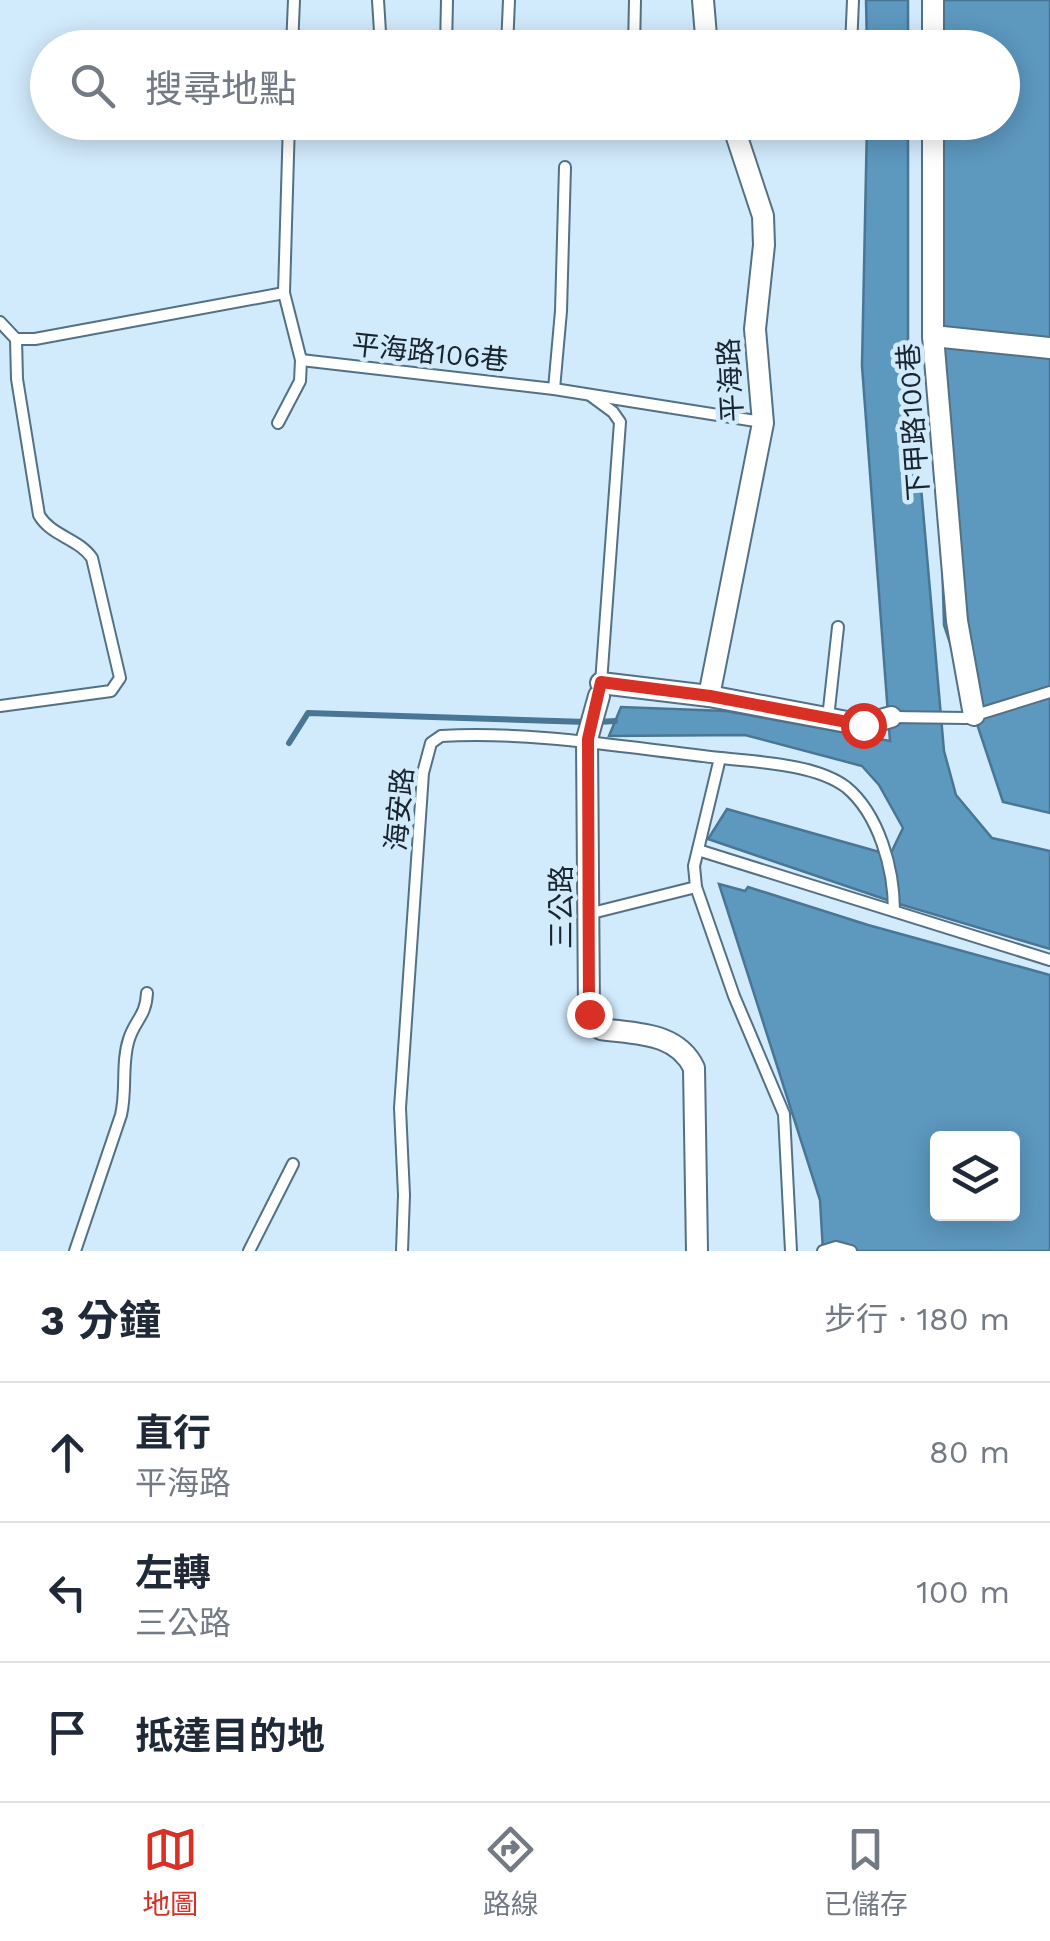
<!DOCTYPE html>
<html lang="zh-TW">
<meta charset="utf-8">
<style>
:root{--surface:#fff;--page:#f6f6f7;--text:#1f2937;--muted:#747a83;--line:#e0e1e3;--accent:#d93025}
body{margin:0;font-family:"Work Sans","Noto Sans TC",sans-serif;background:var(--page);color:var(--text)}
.controls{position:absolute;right:30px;bottom:30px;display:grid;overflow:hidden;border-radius:10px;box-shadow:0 5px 25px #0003}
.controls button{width:90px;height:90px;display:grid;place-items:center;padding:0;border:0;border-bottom:2px solid var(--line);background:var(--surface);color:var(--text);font:50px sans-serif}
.stop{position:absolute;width:30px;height:30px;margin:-22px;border:8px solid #d93025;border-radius:50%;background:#fff}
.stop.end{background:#d93025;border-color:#fff;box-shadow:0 2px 10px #0008}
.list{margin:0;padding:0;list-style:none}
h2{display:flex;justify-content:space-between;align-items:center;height:130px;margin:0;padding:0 40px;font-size:42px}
h2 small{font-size:32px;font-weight:400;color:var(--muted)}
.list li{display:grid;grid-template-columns:65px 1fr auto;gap:30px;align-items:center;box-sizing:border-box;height:140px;padding:0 40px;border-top:2px solid var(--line)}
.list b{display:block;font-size:38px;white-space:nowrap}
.list p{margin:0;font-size:32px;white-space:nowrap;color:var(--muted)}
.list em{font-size:32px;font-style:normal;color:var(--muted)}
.icon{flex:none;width:55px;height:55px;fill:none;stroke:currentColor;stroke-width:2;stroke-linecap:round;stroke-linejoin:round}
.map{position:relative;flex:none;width:1050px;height:1251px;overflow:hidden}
.search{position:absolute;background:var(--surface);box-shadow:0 5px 25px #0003;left:30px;right:30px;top:30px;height:110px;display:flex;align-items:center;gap:25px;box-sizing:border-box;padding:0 35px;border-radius:55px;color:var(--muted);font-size:38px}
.sheet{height:550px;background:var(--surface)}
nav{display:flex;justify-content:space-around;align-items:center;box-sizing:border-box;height:140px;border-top:2px solid var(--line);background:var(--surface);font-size:28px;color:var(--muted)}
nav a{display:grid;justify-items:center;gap:5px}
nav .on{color:var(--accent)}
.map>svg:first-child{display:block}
.water{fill:#5d98bf;stroke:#497694;stroke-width:2.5;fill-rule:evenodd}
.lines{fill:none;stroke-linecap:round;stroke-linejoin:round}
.stream{stroke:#497694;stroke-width:6}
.service-casing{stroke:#537084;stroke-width:14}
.minor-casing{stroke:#537084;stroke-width:24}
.service{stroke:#fff;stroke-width:10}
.minor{stroke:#fff;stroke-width:20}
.route{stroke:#d93025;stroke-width:12}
.labels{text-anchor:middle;stroke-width:9;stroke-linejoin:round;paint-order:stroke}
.street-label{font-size:28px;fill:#19252e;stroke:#d1eafc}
</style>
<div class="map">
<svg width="1050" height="1251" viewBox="0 0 1050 1251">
<rect width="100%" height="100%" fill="#d1eafc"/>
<!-- water -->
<g class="water">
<polygon points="866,0 908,0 908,47 867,47"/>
<polygon points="937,0 1050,0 1050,813 1003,802 944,625 934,265 936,123 1002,122 1002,48 936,47"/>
<polygon points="867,123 908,123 908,338 944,751 956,795 992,838 1050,851 1050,949 896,903 708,839 727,809 890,855 903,828 879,785 862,766 745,735 609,736 621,707 726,711 890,741 862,366"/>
<path d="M719,884L745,891L748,887L868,925L1050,975V1251H823L820,1200ZM938,1138H1012V1214H938Z"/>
</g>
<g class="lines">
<!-- stream -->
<g class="stream">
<polyline points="598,722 615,721"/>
<polyline points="289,743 308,713 586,722"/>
</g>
<!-- service casing -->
<g class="service-casing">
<g id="service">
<polyline points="378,0 381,48"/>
<polyline points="292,48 294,0"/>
<polyline points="446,48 447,0"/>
<polyline points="507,48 509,0"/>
<polyline points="634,48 635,0"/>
<polyline points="851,48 853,0"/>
<polyline points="0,322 16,339"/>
<polyline points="16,339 35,339 284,293"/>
<polyline points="301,360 554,389 762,422"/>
<polyline points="554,389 561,311 565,167"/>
<polyline points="590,395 613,412 620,422 601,683"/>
<polyline points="278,423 300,381 301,360 284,293 289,122"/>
<path d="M0,706L111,691L120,678L92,558C78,538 51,536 39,515L17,379L16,339"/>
<polyline points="891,717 966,718 1050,692"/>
<polyline points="828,718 838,627"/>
<polyline points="720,758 694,866 696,887 734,996 784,1114 791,1251"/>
<polyline points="698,850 1050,960"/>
<polyline points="588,914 696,887"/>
<path d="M75,1251L121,1115C127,1090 121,1063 129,1039C135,1020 146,1016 147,993"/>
<polyline points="249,1251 293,1164"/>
<path d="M402,1251L404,1195L400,1108L423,773L431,743L441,736C536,731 628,748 721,758C757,762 816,764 846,787C879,814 894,869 894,911"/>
<polyline points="823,1251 836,1247 851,1251"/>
</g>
</g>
<!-- minor casing -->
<g class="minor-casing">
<g id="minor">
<polyline points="703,0 707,48"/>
<polyline points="933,48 933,0"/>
<polyline points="933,122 933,336 957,621 974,715"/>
<polyline points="933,336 1050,348"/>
<polyline points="601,683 709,696 863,725 891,717"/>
<path d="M599,696L587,739L589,1013L591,1023L601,1029C636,1034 677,1032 694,1068L697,1251"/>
<polyline points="709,696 763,423 755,329 764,245 763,216 732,122"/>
</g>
</g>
<!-- service -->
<use href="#service" class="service"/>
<!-- minor -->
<use href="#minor" class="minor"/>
</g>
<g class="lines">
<!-- route -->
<polyline class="route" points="589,1014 588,739 601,682 710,696 863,725"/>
</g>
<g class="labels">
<!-- street labels -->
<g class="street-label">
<text transform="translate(430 352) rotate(6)" y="10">平海路106巷</text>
<text transform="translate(730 380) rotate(-93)" y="10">平海路</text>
<text transform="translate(913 422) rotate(-94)" y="10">下甲路100巷</text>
<text transform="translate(399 809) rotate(-85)" y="10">海安路</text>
<text transform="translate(561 907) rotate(-90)" y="10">三公路</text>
</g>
</g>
</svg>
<div class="controls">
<button><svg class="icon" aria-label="layers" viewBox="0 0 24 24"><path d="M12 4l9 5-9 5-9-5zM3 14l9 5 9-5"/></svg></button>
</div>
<div class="stop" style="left:863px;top:725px"></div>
<div class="stop end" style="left:589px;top:1014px"></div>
<div class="search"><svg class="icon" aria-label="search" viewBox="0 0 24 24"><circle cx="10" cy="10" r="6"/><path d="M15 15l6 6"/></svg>搜尋地點</div>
</div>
<section class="sheet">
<h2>3 分鐘<small>步行 · 180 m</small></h2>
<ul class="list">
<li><svg class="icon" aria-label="ahead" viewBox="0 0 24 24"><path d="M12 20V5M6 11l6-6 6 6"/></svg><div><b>直行</b><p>平海路</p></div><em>80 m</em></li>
<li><svg class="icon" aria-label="left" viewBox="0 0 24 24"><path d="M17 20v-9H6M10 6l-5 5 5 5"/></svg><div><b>左轉</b><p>三公路</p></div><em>100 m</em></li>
<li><svg class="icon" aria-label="arrive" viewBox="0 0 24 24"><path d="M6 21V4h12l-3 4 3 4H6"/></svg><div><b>抵達目的地</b></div></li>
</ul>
</section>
<nav>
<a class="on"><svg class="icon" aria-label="map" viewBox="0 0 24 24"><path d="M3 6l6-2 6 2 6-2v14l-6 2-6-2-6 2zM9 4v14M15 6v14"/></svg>地圖</a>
<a><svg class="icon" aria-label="directions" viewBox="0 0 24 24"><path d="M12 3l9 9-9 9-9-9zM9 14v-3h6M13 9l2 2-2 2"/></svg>路線</a>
<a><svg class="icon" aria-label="saved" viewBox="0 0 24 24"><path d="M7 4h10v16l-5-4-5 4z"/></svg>已儲存</a>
</nav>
